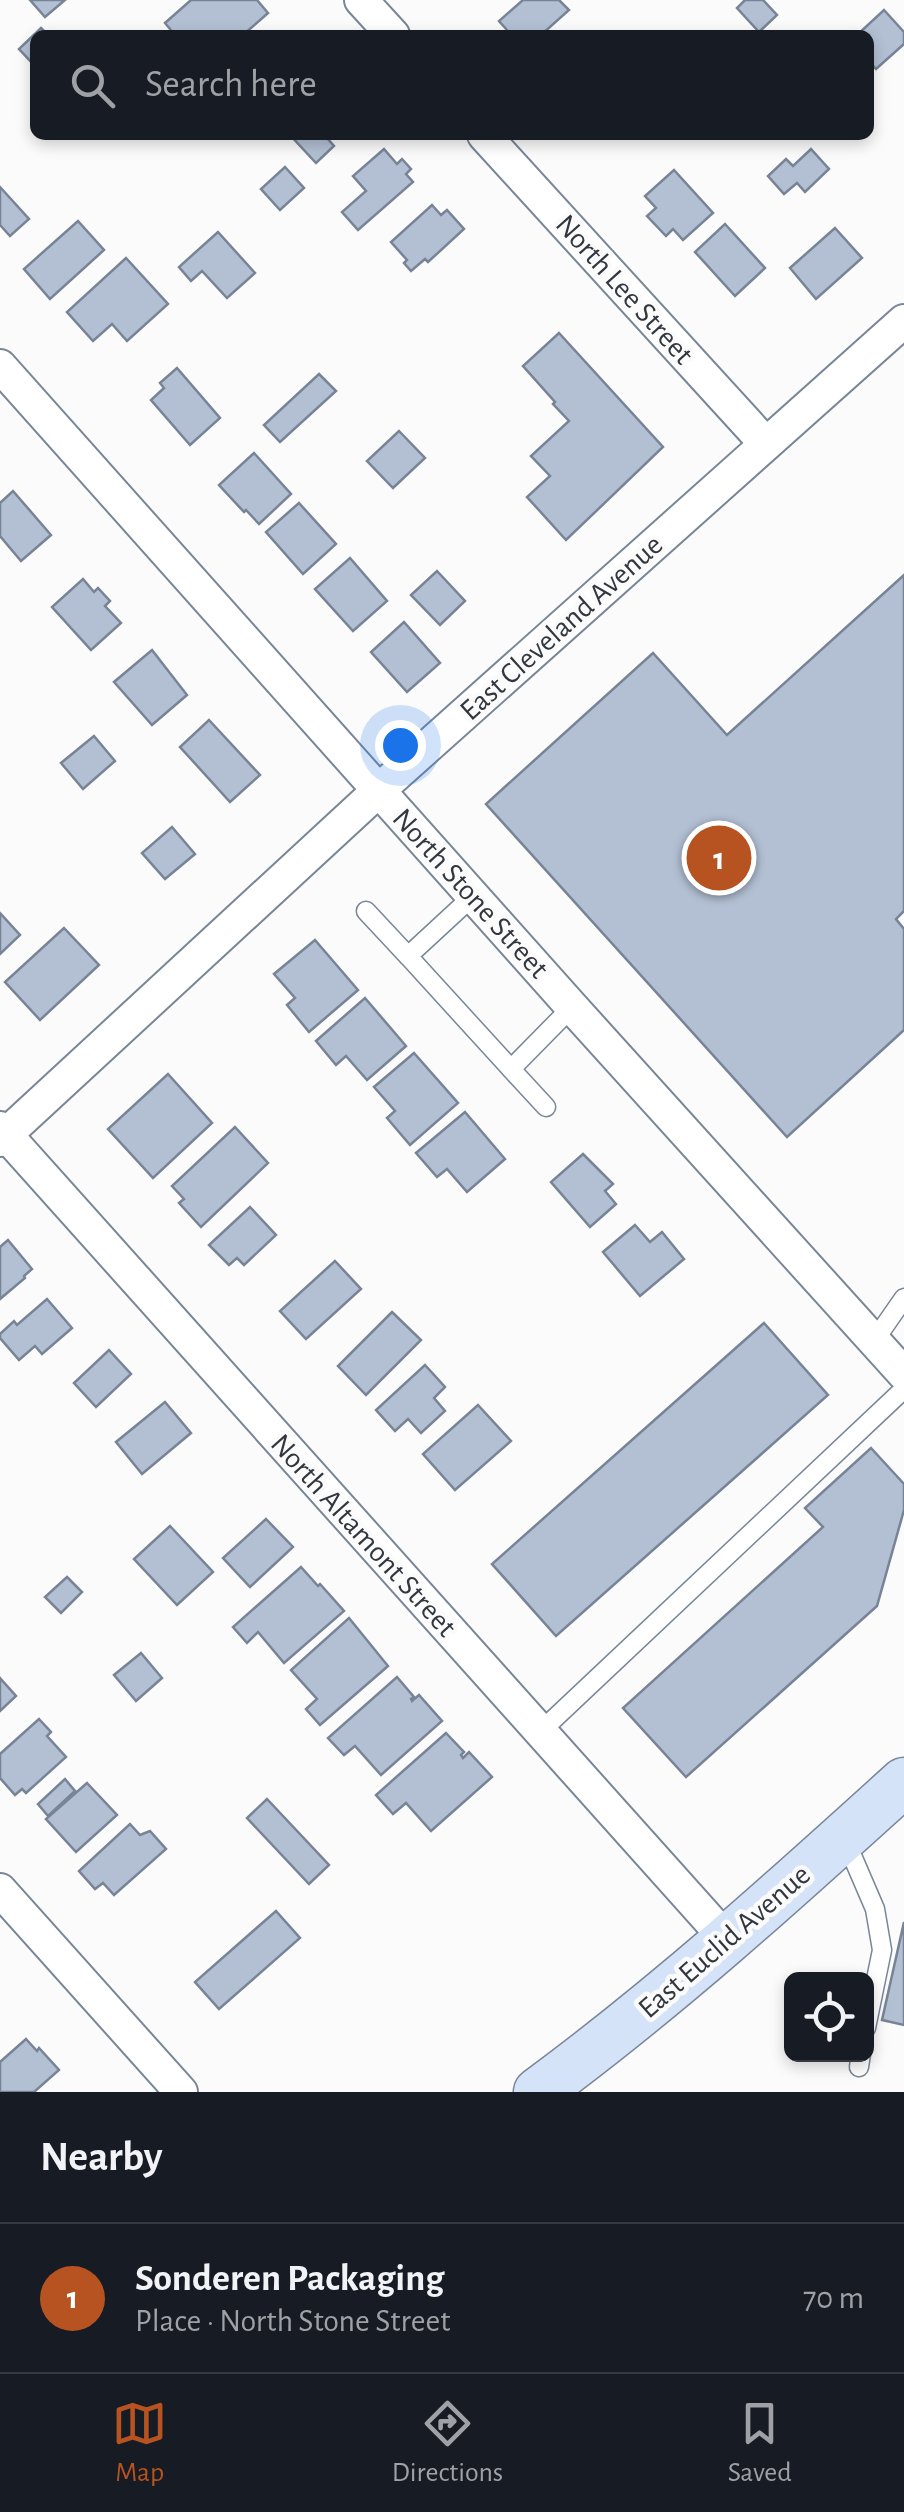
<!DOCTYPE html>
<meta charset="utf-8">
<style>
:root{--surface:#171b24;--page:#20242c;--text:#f1f3f6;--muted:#9ea1a6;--line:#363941;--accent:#b75321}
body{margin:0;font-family:"Alegreya Sans",sans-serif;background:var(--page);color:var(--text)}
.controls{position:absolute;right:30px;bottom:30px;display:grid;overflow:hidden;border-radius:15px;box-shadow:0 5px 15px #0003}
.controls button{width:90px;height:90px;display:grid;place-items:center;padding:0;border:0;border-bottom:2px solid var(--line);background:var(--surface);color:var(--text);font:50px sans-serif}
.you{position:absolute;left:400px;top:745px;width:35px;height:35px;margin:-25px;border:8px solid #fff;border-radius:50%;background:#1a73e8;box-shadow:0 0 0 15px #1a73e833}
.badge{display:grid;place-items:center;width:65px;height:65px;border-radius:50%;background:var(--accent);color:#fff;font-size:32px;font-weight:700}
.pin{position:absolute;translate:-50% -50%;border:5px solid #fff;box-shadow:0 2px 10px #0006}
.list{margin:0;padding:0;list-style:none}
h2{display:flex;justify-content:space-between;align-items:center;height:130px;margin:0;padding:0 40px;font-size:42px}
h2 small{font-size:32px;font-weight:400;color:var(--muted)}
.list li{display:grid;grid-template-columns:65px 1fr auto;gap:30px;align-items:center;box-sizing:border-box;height:150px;padding:0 40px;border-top:2px solid var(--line)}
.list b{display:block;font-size:38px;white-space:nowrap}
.list p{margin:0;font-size:32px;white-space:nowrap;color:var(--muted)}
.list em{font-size:32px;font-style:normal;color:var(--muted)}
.icon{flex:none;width:55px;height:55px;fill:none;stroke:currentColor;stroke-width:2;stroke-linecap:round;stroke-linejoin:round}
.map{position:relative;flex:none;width:904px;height:2092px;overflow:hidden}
.search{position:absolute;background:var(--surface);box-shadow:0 5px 15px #0003;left:30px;right:30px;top:30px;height:110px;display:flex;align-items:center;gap:25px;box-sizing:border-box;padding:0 35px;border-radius:15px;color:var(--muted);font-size:38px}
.sheet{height:280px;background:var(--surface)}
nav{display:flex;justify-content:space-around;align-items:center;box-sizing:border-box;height:140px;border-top:2px solid var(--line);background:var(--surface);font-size:28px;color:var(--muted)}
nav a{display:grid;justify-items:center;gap:5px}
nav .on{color:var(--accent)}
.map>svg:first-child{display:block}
.building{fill:#b3c0d4;stroke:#778496;stroke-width:2.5}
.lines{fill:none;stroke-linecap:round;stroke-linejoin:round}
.lane-casing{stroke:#798698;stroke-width:21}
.street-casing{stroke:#798698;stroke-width:36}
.secondary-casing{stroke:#798698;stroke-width:51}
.lane{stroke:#fff;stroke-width:18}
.street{stroke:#fff;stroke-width:32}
.secondary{stroke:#d4e3f8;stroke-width:48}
.labels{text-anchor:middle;stroke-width:9;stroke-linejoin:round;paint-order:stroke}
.street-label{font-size:30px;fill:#32373f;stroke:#fbfbfb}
</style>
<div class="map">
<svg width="904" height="2092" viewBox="0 0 904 2092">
<rect width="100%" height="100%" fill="#fbfbfb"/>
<!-- building -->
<g class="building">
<polygon points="30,0 65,0 45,17"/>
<polygon points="191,0 257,0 268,13 243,35 175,35 165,23"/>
<polygon points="523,0 559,0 569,10 541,35 501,35 507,30 499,21"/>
<polygon points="745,0 763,0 777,15 759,32 737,8"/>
<polygon points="884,10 904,32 904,44 876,69 869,61 869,35 857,35"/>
<polygon points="41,28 48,35 35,35 35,66 19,49"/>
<polygon points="290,135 330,135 327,138 334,146 316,163"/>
<polygon points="384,149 397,164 402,159 411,169 406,174 413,182 358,230 342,212 366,191 353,176"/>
<polygon points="811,149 829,169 805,192 797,183 784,194 768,176 786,159 793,166"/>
<polygon points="285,167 304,188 280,210 261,189"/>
<polygon points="674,170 713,213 683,240 673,229 666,236 647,216 656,208 645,196"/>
<polygon points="0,187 29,219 10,236 0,225"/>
<polygon points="432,205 441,215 447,210 464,229 428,262 425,259 411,271 404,263 407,260 391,242"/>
<polygon points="78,221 104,250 50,299 24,269"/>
<polygon points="725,224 765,268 735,296 695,252"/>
<polygon points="835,228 862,258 816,299 790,268"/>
<polygon points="218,232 255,273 227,298 202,271 191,281 179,267"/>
<polygon points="126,258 168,304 127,341 112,324 93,341 67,312"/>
<polygon points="559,333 663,447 566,540 527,497 550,476 531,456 569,421 553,404 555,402 523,366"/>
<polygon points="177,368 220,418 190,445 151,400 164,388 160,383"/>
<polygon points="319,374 336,391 280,442 264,425"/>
<polygon points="399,431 425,458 393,488 367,461"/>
<polygon points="254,453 291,494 259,524 246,510 244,512 219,485"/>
<polygon points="13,491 51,535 21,561 0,536 0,503"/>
<polygon points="299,503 336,544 303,574 266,532"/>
<polygon points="350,558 387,601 353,631 315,589"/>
<polygon points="437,571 465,601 440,625 411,595"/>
<polygon points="904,575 904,911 896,919 904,929 904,1030 787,1137 486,804 653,653 727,735"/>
<polygon points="83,579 94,592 98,588 110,601 105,606 121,623 91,650 52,607"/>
<polygon points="404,622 440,663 407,692 371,652"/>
<polygon points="152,650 187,695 152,725 114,682"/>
<polygon points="209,720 260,775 230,802 180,747"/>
<polygon points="94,736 115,761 83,789 61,763"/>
<polygon points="172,827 195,854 165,879 142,853"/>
<polygon points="0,913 20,935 0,954"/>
<polygon points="64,928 99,965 40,1020 5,982"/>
<polygon points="315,940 358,990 309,1032 287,1005 295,998 274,974"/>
<polygon points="365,998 406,1046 367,1080 346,1056 336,1065 316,1041"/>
<polygon points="414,1053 458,1103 410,1145 387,1118 395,1111 374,1087"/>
<polygon points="168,1074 212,1123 153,1178 108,1129"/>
<polygon points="465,1112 505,1159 467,1192 447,1169 437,1177 416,1153"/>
<polygon points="235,1127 268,1163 201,1227 179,1203 184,1199 172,1186"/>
<polygon points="583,1154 613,1184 605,1191 616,1204 590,1227 551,1182"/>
<polygon points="250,1207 276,1235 244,1265 237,1258 229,1265 209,1245"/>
<polygon points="635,1225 650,1242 662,1232 684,1259 640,1296 603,1252"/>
<polygon points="8,1240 32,1269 24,1276 25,1278 0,1299 0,1247"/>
<polygon points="335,1261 361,1289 306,1339 280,1311"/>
<polygon points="47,1299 72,1328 42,1354 35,1346 19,1360 0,1338 0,1334 14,1321 17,1325"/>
<polygon points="392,1312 421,1340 366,1395 338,1366"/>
<polygon points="764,1323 828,1395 556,1636 492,1564"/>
<polygon points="109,1350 131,1374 96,1407 74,1383"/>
<polygon points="425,1365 445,1387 434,1398 445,1411 421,1433 408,1419 395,1431 376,1410"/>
<polygon points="165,1402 191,1433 142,1474 116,1442"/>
<polygon points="478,1405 511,1441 455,1490 423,1454"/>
<polygon points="871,1448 904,1484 904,1510 877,1606 686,1777 623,1708 823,1527 805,1508"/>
<polygon points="266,1519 293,1547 250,1587 223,1558"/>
<polygon points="170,1526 213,1572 177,1605 134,1559"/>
<polygon points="301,1567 318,1586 320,1584 344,1611 284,1663 258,1632 247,1643 233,1627"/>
<polygon points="67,1577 82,1592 61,1613 45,1597"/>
<polygon points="349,1618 388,1666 320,1725 306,1709 317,1699 291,1670"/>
<polygon points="141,1653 162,1678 136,1701 114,1675"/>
<polygon points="397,1677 414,1697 411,1699 412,1701 419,1695 442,1721 381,1775 355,1746 344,1755 328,1738"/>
<polygon points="0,1678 16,1696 0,1711"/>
<polygon points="39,1719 51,1732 47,1736 66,1757 26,1793 22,1789 15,1795 0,1778 0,1754"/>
<polygon points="446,1733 464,1752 461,1755 463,1758 469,1752 492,1777 431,1831 406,1803 393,1814 376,1795"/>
<polygon points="65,1779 75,1791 48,1816 38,1804"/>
<polygon points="87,1783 117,1815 76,1852 46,1819"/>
<polygon points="267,1799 329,1865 309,1884 247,1818"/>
<polygon points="130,1824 140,1835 150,1831 166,1849 114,1895 103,1883 95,1889 79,1871"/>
<polygon points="276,1911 300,1938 219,2009 195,1982"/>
<polygon points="904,1922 904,2025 882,2020"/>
<polygon points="26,2039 37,2051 39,2048 59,2070 34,2092 0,2092 0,2062"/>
</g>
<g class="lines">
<!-- lane casing -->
<g class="lane-casing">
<g id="lane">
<polyline points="473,896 408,956 511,1069 572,1007"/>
<polyline points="366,911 408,956"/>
<polyline points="511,1069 546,1107"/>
<polyline points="874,1341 904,1298"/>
<polyline points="540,1732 904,1389"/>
<polyline points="844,1837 875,1909 882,1950 866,2028"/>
<polyline points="859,2067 861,2054"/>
</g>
</g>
<!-- street casing -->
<g class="street-casing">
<g id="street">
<polyline points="361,0 393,35"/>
<polyline points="484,135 766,444"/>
<polyline points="0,366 572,1007 904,1374"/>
<polyline points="0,1128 728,1941"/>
<polyline points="0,1140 379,790 904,321"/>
<polyline points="0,1890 181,2092"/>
</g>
</g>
<!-- secondary casing -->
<g class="secondary-casing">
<path id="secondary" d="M538,2092C667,1997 785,1890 904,1782"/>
</g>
<!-- lane -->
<use href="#lane" class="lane"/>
<!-- street -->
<use href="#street" class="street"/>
<!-- secondary -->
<use href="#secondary" class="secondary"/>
</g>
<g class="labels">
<!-- street labels -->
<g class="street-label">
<text transform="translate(625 289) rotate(48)" y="10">North Lee Street</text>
<text transform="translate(561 627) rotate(-42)" y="10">East Cleveland Avenue</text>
<text transform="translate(471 893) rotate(48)" y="10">North Stone Street</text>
<text transform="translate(364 1535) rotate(48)" y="10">North Altamont Street</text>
<text transform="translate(724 1941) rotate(-41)" y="10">East Euclid Avenue</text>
</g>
</g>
</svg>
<div class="controls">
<button><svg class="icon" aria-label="locate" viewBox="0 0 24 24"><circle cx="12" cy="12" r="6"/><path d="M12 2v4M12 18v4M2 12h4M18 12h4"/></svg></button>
</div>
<div class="you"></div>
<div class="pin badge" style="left:719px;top:858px">1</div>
<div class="search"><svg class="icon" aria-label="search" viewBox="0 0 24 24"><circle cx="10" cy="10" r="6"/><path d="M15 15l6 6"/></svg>Search here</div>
</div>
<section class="sheet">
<h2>Nearby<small></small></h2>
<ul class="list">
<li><span class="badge">1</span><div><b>Sonderen Packaging</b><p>Place · North Stone Street</p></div><em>70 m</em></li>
</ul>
</section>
<nav>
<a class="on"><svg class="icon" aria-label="map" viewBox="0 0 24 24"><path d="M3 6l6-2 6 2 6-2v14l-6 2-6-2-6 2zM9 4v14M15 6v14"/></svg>Map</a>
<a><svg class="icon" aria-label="directions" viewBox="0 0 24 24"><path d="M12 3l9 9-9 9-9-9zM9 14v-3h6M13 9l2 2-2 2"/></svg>Directions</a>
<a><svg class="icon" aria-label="saved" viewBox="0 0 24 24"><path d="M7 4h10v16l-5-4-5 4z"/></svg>Saved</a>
</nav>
